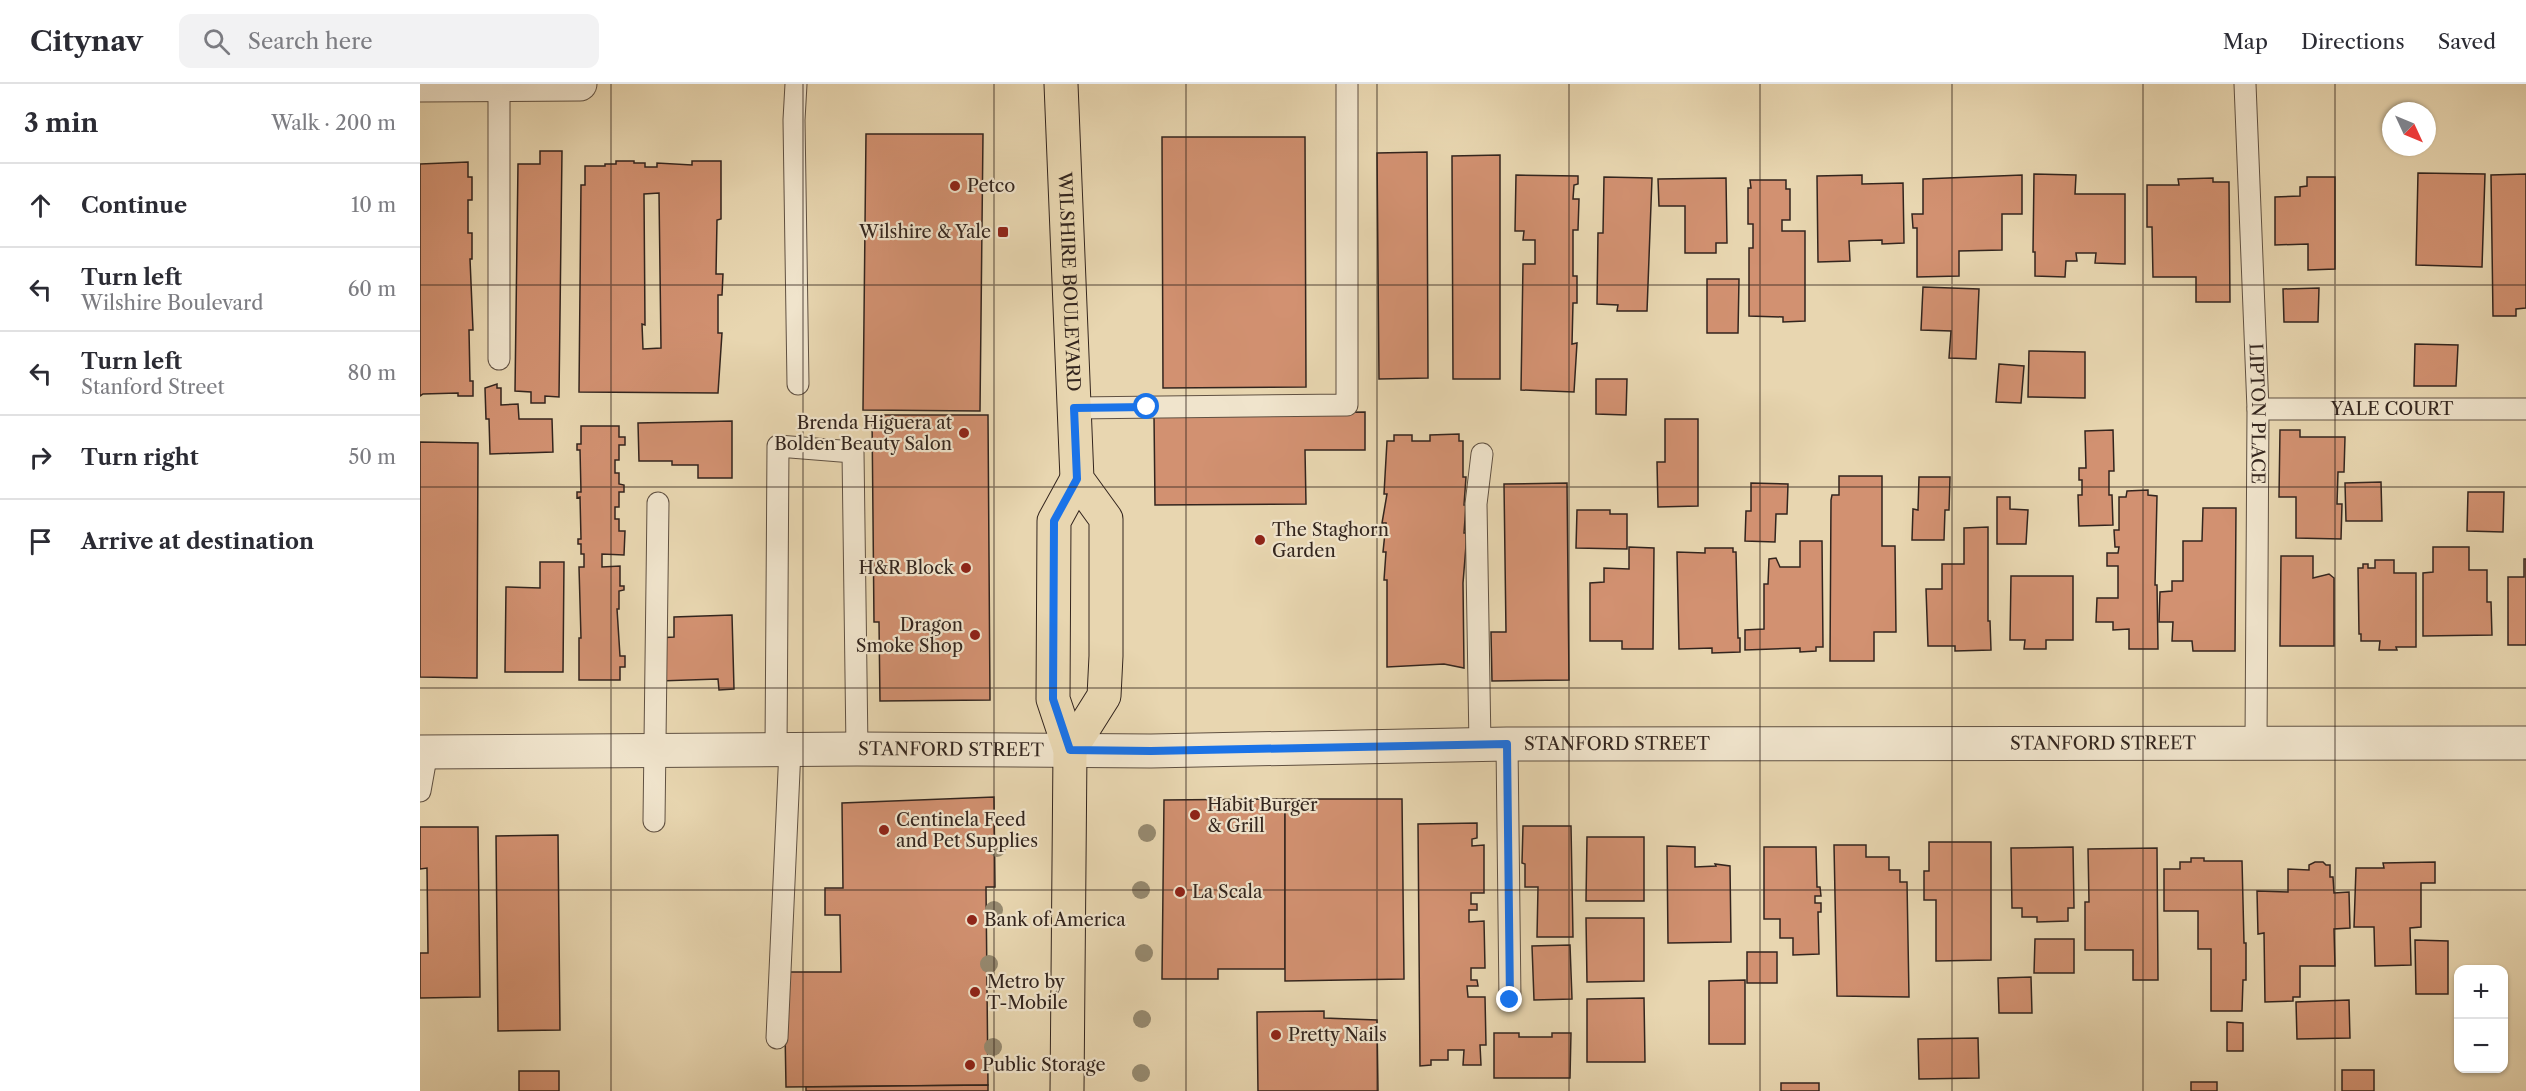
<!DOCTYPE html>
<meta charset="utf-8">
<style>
:root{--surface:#fff;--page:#f2f2f3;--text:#2b2b33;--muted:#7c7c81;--line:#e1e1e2}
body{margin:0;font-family:"Libre Caslon Text",serif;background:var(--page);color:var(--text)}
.controls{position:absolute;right:18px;bottom:18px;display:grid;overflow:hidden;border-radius:12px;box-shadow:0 2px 4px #0004}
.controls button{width:54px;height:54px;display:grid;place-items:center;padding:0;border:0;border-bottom:2px solid var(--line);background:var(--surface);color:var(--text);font:30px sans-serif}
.compass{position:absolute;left:1962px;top:18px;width:54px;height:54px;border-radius:50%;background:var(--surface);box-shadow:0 2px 4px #0004;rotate:134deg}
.stop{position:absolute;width:18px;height:18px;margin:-14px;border:4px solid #1a73e8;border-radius:50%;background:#fff}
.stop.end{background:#1a73e8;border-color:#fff;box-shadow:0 2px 6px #0008}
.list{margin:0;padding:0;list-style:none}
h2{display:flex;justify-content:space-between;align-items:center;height:78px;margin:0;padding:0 24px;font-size:26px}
h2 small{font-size:20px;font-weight:400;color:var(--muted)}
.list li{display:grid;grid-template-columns:39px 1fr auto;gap:18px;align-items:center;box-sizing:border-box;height:84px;padding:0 24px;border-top:2px solid var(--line)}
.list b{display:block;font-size:22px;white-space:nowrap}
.list p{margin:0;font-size:20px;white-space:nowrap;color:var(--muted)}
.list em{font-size:20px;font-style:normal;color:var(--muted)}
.icon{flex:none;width:33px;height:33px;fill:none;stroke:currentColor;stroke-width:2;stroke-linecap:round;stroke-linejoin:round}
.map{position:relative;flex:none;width:2106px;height:1007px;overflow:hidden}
header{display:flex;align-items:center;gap:36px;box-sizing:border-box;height:84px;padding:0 30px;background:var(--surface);border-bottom:2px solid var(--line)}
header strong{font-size:28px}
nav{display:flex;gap:33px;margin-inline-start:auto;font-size:21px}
.search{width:420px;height:54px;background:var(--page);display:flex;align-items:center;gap:15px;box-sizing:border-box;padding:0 21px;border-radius:12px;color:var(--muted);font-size:22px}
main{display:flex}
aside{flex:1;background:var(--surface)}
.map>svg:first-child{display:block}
.building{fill:#d29171;stroke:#33251e;stroke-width:1.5;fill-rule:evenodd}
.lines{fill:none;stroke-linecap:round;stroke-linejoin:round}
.service-casing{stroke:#605142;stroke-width:23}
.minor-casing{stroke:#605142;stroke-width:35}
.primary-casing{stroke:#33251e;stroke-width:35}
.service{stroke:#f0e4cc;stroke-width:21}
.minor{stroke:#f0e4cc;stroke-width:33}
.primary{stroke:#e8d6b0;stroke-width:33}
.tree{fill:#968a70}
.route{stroke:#1a73e8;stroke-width:8}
.grid{fill:none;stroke:#33251e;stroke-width:1.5;stroke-opacity:0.55}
.poi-dot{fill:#8f2418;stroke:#f0e4cc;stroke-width:2}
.labels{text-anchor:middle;stroke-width:4.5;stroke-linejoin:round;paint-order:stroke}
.poi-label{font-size:18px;fill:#33251e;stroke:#f0e4cc;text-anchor:start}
.street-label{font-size:18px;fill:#33251e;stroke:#f0e4cc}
</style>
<header>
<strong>Citynav</strong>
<div class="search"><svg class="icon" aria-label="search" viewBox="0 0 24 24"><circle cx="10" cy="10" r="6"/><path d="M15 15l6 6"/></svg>Search here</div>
<nav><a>Map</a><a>Directions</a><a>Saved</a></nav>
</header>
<main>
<aside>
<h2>3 min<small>Walk · 200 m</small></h2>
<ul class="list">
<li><svg class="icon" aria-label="ahead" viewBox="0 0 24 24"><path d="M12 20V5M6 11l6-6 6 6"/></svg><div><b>Continue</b></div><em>10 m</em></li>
<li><svg class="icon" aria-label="left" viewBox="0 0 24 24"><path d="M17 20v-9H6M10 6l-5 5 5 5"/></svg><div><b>Turn left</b><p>Wilshire Boulevard</p></div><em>60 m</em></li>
<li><svg class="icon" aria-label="left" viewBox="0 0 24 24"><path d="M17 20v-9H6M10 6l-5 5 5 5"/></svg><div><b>Turn left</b><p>Stanford Street</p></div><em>80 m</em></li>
<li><svg class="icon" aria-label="right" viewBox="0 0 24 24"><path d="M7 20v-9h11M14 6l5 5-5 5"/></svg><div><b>Turn right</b></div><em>50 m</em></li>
<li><svg class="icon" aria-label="arrive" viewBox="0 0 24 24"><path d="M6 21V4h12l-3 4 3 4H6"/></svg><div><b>Arrive at destination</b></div></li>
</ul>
</aside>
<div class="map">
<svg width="2106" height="1007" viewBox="0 0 2106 1007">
<rect width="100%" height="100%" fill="#e8d6b0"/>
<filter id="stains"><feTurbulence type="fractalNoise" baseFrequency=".00333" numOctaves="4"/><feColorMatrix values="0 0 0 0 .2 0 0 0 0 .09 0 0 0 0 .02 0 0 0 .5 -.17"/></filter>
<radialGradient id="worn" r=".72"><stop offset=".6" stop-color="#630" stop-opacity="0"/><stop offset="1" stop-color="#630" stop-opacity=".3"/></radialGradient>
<!-- building -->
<g class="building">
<polygon points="446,50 563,50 560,327 443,326"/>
<polygon points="742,53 885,53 886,303 743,304"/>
<polygon points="120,67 142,67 139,313 125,312 125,319 111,319 111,308 95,307 98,80 120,80"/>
<polygon points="1007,68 1008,294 959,295 957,69"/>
<polygon points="1080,71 1080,295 1033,295 1032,72"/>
<path d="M196,77H214V79H225V83H237V79L272,81V77H301V135L297,136L296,190H303L302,211H298V249H302L298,309L159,308L161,101H165V82H185V80H196ZM239,109L241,264L223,265L222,240L225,241L224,110Z"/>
<polygon points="48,78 48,93 52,93 52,116 48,116 48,149 52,149 52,175 50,175 53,246 49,246 50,297 53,297 53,312 38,312 38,309 3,310 0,312 0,80"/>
<polygon points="1998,89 2065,90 2062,183 1996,181"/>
<polygon points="1614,90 1656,91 1655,110 1705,110 1705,180 1675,179 1676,169 1656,169 1657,177 1646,177 1645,193 1615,192 1615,168 1613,168"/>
<polygon points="2106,90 2106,224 2096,225 2096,232 2073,232 2071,91"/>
<polygon points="1096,91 1158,92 1158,100 1154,101 1153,115 1159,115 1158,146 1153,146 1153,192 1157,192 1157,219 1153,219 1152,260 1157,259 1154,308 1101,306 1103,180 1115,180 1115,156 1103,156 1104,147 1095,147"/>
<polygon points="1442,91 1442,100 1483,99 1484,159 1462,160 1462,156 1429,157 1430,177 1398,178 1397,92"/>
<polygon points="1602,91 1602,130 1582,130 1582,166 1539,167 1539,192 1497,193 1497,144 1493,144 1492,130 1503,130 1503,95"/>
<polygon points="1184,93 1232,94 1227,227 1197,227 1198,221 1177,220 1178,149 1183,149"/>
<polygon points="1887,93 1915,93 1915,185 1888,186 1888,160 1855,161 1855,113 1880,112 1880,103 1887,102"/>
<polygon points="1306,94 1307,159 1296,159 1296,169 1265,169 1265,122 1239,122 1238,95"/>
<polygon points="1793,94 1793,98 1809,98 1810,218 1776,218 1776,193 1733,193 1732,143 1727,143 1727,101 1759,101 1758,95"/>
<polygon points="1330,96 1366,96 1366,105 1370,105 1370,136 1362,136 1362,147 1385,147 1385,237 1363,238 1363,233 1329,232 1329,164 1333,164 1333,140 1328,140 1328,104 1331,104"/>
<polygon points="1287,195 1319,195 1318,249 1287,249"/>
<polygon points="1503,203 1559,205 1556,275 1529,274 1531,247 1501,246"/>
<polygon points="1899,204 1898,238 1864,238 1863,205"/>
<polygon points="1995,260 2038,261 2036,302 1994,302"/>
<polygon points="1609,267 1665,268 1665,314 1608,313"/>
<polygon points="1579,280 1604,282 1601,319 1576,318"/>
<polygon points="1176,295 1207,295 1206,331 1176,330"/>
<polygon points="77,300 77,304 81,304 81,321 98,320 99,335 132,335 133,368 70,370 69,335 66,335 65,304"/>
<polygon points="945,328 945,366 885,366 886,420 735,421 734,331"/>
<polygon points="452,331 568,331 570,616 460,617 459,538 454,538"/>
<polygon points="1245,335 1278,335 1278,422 1238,423 1237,378 1245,378"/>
<polygon points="312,337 312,394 278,394 278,381 252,381 252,377 219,377 218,339"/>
<polygon points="161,342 199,342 199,353 205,353 205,361 199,361 199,376 195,376 195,389 199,389 199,400 204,401 204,408 199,408 199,423 195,423 195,435 199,435 199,447 205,447 204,471 182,470 182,483 200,482 200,502 204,502 204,506 199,507 199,525 197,525 200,572 205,572 205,583 200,583 200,596 159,596 159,554 161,554 159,483 164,483 164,470 161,470 161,460 158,460 158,455 161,455 160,413 157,414 157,408 161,408 160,366 157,366 157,360 161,360"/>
<polygon points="1693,346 1694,387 1689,387 1689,411 1692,411 1693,441 1659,442 1658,411 1662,411 1662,396 1659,396 1659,384 1666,384 1665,347"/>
<polygon points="1860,346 1880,346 1880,353 1925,353 1924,388 1918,388 1917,420 1922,420 1921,455 1876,454 1876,413 1859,413"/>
<polygon points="1039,350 1039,357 1043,357 1043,393 1046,393 1044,421 1046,421 1044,449 1047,449 1043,499 1044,584 1024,580 967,583 967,496 964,496 966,468 963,468 966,439 962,439 967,410 964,410 967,357 974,357 974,351 992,351 992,357 1010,357 1010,351"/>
<polygon points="0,358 58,359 57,594 0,593"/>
<polygon points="1419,392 1462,392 1462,462 1475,462 1476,548 1454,548 1454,577 1410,577 1411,416 1412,411 1419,411"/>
<polygon points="1499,393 1530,393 1529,426 1525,426 1524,456 1492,456 1493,425 1498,426"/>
<polygon points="1961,398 1962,437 1926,437 1925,399"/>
<polygon points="1147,399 1149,596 1072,597 1071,548 1086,548 1084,400"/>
<polygon points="1331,399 1368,400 1367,430 1356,430 1355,458 1325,457 1326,427 1331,427"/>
<polygon points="1728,406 1728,411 1737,412 1735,501 1737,501 1738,565 1709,565 1709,545 1693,546 1693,538 1676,538 1677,514 1698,514 1698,482 1687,482 1687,469 1698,469 1699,463 1695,463 1694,446 1699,446 1699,413 1706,413 1707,407"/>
<polygon points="2048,408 2084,408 2083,448 2047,447"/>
<polygon points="1577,413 1590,413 1590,425 1608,426 1606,460 1577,460"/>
<polygon points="1783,424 1816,424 1815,567 1773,567 1772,557 1752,557 1753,538 1739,538 1740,508 1752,507 1752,497 1763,497 1763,457 1782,457"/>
<polygon points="1157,426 1190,426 1190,430 1207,430 1207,465 1156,464"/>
<polygon points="1568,443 1568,537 1570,537 1571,566 1535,567 1535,562 1508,562 1506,505 1522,505 1522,480 1544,480 1544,444"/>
<polygon points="1380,457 1402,457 1403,563 1396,563 1396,567 1380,568 1380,564 1325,566 1325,546 1344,545 1344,500 1348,500 1349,475 1356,474 1360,483 1380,483"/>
<polygon points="1209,463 1234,464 1233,565 1202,565 1202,557 1170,557 1170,499 1184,498 1184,484 1209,485"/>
<polygon points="2013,463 2049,463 2049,486 2067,486 2067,518 2071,518 2072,551 2003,552 2003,489 2013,488"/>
<polygon points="1285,464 1313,464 1313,468 1316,468 1318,554 1320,554 1320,568 1292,569 1292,564 1259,565 1257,468 1285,469"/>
<polygon points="1861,472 1893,472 1893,494 1909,490 1914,494 1914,562 1860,562"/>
<polygon points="2104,475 2106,475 2106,561 2088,561 2088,493 2104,493"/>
<polygon points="1955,476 1974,476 1974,489 1996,489 1996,563 1976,563 1977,566 1959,566 1960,557 1941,557 1941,550 1939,550 1938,484 1943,484 1943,480 1948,480 1948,484 1955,484"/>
<polygon points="120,478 144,478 143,588 85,588 86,503 120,504"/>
<polygon points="1591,492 1653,492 1653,556 1626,556 1626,565 1604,565 1605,556 1590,556"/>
<polygon points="312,531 314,605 299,606 298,595 239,597 237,554 254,553 254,533"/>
<polygon points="574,713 575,803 566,803 568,1001 366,1003 364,888 421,888 420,831 405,831 405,804 423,804 422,719"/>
<polygon points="865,715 865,885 798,885 798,895 742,895 744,716"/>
<polygon points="865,715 982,715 984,895 865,897"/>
<polygon points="1057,739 1057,754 1052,755 1052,762 1064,761 1064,809 1051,809 1051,820 1057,820 1057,826 1049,826 1049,838 1064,837 1065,884 1051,884 1051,896 1057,896 1058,902 1047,902 1048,913 1065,913 1066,961 1060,961 1061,981 1043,981 1044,966 1028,966 1028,976 1011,976 1011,981 1000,982 998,740"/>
<polygon points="1103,742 1151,742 1153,853 1117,853 1118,803 1105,803 1105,780 1102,779"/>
<polygon points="0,743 58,743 60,913 0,914 0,869 8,869 7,784 0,785"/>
<polygon points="138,751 140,946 78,947 76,752"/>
<polygon points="1167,753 1224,753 1224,817 1166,817"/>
<polygon points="1509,758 1571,758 1571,876 1516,877 1516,816 1504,816 1504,787 1509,787"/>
<polygon points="1414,761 1446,761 1446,773 1469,773 1469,786 1480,786 1480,798 1487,798 1489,913 1417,912"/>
<polygon points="1247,762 1275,763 1275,783 1296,782 1295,780 1310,782 1311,858 1248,859"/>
<polygon points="1344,763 1396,763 1397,803 1400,803 1401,812 1395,812 1395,819 1401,819 1401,828 1398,828 1399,870 1373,871 1373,854 1360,854 1360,835 1344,835"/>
<polygon points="1653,763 1654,824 1648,824 1648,837 1617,838 1617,833 1602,833 1602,824 1592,824 1591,764"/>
<polygon points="1737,764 1738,896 1713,896 1713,866 1665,866 1665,818 1669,818 1668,765"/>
<polygon points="1771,774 1784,774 1784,777 1822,777 1824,859 1826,859 1826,896 1823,896 1822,927 1791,927 1791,865 1778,865 1778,827 1744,827 1744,785 1760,785 1760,778 1771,778"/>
<polygon points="1895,778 1903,778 1906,781 1910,781 1910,793 1913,793 1914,809 1929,808 1930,844 1914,845 1915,882 1880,882 1880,913 1873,913 1873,917 1845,918 1844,849 1838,850 1837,807 1868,808 1868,785 1889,786 1889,781"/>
<polygon points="2015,778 2015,799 2001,799 2001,843 1990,844 1991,881 1955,882 1954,843 1934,843 1936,784 1964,784 1963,779"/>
<polygon points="1166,834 1224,834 1224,897 1167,898"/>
<polygon points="1615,855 1654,855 1654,889 1614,889"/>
<polygon points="1995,856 2028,857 2028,910 1996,910"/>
<polygon points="1150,861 1152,915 1114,916 1112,862"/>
<rect x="1327" y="868" width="30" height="31"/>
<polygon points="1611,893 1612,929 1579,929 1578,894"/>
<polygon points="1325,896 1325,960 1289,960 1289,897"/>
<polygon points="1224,914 1225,978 1167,978 1167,915"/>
<polygon points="1929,916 1930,954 1877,955 1876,918"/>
<polygon points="904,927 904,934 957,936 958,1007 838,1007 837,928"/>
<polygon points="1807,938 1823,939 1823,967 1807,967"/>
<polygon points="1074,949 1099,949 1099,953 1132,953 1132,949 1151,949 1150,994 1074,994"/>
<polygon points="1558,954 1559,994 1499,995 1498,955"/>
<rect x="1922" y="986" width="32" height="21"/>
<rect x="99" y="987" width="40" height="20"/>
<rect x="1771" y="998" width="26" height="9"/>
<rect x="1361" y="999" width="38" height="8"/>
<polygon points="568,1001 568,1007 386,1007 386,1003"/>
</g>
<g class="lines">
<!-- service casing -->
<g class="service-casing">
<g id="service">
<polyline points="376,0 374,36 378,300"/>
<path id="s1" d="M1825,0L1838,325L1836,659"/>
<polyline points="79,1 79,275"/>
<polyline points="654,324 927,321 927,0"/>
<path id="s2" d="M1838,325H2106"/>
<polyline points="1087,660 1090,916"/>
<polyline points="1060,661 1056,420 1062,370"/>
<polyline points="356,665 358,362 433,368 437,665"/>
<polyline points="0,707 7,668"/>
<polyline points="234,737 238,419"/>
<polyline points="357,954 370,665"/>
</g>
</g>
<!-- minor casing -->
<g class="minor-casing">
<g id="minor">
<polyline points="0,1 160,0"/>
<path id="s3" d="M0,668L437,665L731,667L1087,660L2106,659"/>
</g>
</g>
<!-- primary casing -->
<g class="primary-casing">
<g id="primary">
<path id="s4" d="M641,0L657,395L686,435V572L684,612L650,666"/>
<polyline points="647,1007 650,666 633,615 634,437 657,395"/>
</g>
</g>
<!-- service -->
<use href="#service" class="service"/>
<!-- minor -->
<use href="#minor" class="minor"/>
<!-- primary -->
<use href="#primary" class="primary"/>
</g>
<!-- trees -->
<g class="tree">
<circle cx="727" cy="749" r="9"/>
<circle cx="577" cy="764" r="9"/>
<circle cx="721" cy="806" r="9"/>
<circle cx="574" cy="826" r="9"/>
<circle cx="724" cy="869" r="9"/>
<circle cx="569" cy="880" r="9"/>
<circle cx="722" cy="935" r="9"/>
<circle cx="573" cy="963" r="9"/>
<circle cx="721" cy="989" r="9"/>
</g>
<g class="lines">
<!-- route -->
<polyline class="route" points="727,323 654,324 657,395 634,437 633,615 650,666 731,667 1087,660 1090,916"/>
</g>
<!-- grid -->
<path class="grid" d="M191,0V1007M383,0V1007M574,0V1007M766,0V1007M957,0V1007M1149,0V1007M1340,0V1007M1532,0V1007M1723,0V1007M1915,0V1007M0,201H2106M0,403H2106M0,604H2106M0,806H2106"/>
<!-- markers -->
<g class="poi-dot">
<circle cx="535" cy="102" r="6"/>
<rect x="577" y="142" width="12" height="12" rx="3"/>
<circle cx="544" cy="349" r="6"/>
<circle cx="840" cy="456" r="6"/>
<circle cx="546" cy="484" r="6"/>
<circle cx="555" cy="551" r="6"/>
<circle cx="775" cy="731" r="6"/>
<circle cx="464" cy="746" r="6"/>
<circle cx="760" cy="808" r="6"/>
<circle cx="552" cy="836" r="6"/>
<circle cx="555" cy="908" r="6"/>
<circle cx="856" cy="951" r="6"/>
<circle cx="550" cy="981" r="6"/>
</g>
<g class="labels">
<!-- poi labels -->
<g class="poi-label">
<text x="547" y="108">Petco</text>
<text x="571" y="154" text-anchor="end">Wilshire &amp; Yale</text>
<text x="532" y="345" text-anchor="end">Brenda Higuera at<tspan x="532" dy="21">Bolden Beauty Salon</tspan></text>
<text x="852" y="452">The Staghorn<tspan x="852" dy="21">Garden</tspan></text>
<text x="534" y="490" text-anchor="end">H&amp;R Block</text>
<text x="543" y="547" text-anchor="end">Dragon<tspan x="543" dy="21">Smoke Shop</tspan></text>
<text x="787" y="727">Habit Burger<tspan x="787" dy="21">&amp; Grill</tspan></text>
<text x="476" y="742">Centinela Feed<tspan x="476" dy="21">and Pet Supplies</tspan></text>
<text x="772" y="814">La Scala</text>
<text x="564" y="842">Bank of America</text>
<text x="567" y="904">Metro by<tspan x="567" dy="21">T-Mobile</tspan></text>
<text x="868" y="957">Pretty Nails</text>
<text x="562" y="987">Public Storage</text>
</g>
<!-- street labels -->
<g class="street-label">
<text dy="6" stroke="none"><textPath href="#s4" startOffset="198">WILSHIRE BOULEVARD</textPath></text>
<text dy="6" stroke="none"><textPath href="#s2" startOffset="134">YALE COURT</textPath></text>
<text dy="6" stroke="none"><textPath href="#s1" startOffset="330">LIPTON PLACE</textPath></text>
<text dy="6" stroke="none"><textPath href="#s3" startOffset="1683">STANFORD STREET</textPath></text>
<text dy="6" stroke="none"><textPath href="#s3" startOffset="1197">STANFORD STREET</textPath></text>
<text dy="6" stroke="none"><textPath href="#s3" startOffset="531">STANFORD STREET</textPath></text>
</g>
</g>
<rect width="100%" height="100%" filter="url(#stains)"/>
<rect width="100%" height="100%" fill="url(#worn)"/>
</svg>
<div class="controls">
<button>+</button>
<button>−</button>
</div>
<svg class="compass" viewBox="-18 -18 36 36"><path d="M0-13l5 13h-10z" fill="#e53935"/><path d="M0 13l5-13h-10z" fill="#7c7c81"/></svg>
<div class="stop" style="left:727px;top:323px"></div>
<div class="stop end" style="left:1090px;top:916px"></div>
</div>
</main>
